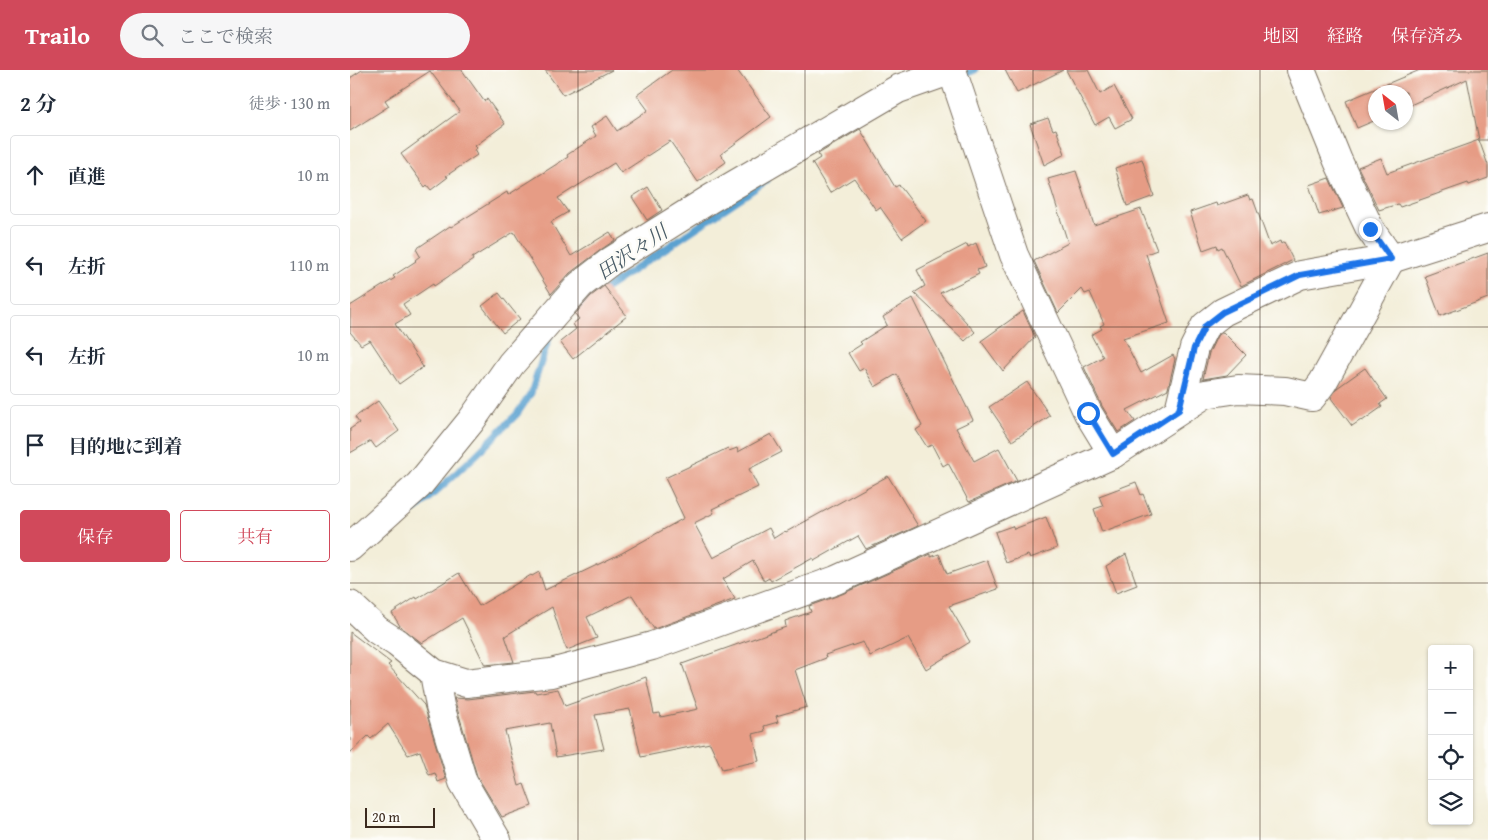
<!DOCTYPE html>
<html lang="ja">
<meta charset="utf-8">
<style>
:root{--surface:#fff;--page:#f6f6f7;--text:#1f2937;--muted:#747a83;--line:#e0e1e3;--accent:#d1495b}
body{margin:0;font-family:"Gentium Book Plus","Noto Serif JP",serif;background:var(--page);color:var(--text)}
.controls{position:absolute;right:15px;bottom:15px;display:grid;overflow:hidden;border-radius:5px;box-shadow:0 1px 4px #0004}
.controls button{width:45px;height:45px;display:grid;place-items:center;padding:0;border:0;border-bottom:1px solid var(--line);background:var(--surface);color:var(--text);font:25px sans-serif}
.compass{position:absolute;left:1018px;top:15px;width:45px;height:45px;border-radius:50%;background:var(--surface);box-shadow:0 1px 4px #0004;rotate:329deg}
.scale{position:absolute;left:15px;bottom:12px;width:70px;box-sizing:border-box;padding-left:5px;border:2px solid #3b2a1e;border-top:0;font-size:14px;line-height:18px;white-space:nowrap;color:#3b2a1e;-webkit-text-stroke:4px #fdfcf7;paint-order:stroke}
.stop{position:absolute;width:15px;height:15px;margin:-11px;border:4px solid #1a73e8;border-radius:50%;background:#fff}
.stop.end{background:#1a73e8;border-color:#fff;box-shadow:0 1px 5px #0008}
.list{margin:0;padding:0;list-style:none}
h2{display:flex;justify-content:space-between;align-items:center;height:65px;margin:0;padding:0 20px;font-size:21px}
h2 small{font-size:16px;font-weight:400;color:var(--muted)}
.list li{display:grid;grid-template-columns:32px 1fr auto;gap:15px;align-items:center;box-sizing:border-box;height:80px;margin:0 10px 10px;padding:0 10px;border:1px solid var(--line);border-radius:5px}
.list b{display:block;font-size:19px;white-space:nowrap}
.list em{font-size:16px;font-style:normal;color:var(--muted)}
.actions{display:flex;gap:10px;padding:15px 20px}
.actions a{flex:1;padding:11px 0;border:1px solid var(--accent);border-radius:5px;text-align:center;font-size:18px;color:var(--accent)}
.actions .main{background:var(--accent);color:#fff}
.icon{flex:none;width:28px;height:28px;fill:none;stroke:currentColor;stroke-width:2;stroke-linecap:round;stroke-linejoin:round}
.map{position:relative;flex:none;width:1138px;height:770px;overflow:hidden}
header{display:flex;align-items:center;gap:30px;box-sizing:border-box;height:70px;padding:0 25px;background:var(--accent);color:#fff}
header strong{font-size:24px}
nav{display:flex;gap:28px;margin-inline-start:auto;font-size:18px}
.search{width:350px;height:45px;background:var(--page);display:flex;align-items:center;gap:12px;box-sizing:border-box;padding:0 18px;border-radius:28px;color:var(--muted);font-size:19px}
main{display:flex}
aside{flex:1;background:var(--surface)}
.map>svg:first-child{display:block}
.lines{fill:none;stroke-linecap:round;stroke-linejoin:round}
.stream{stroke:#5aa1d0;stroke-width:7}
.building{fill:#e69c85}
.minor-casing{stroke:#7b6f5f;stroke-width:30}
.minor{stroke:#fff;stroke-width:28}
.route{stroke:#1a73e8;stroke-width:6}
.grid{fill:none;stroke:#3b2a1e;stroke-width:1;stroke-opacity:0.55}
.labels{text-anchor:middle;stroke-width:5;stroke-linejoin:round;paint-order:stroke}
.water-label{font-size:20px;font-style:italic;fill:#475a65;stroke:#fdfcf7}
</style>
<header>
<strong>Trailo</strong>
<div class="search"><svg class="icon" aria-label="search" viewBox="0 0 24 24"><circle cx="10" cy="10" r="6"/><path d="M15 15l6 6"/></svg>ここで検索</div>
<nav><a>地図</a><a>経路</a><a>保存済み</a></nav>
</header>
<main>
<aside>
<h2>2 分<small>徒歩 · 130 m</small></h2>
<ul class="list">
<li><svg class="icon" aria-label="ahead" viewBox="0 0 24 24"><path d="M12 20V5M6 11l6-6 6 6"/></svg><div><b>直進</b></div><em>10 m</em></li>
<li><svg class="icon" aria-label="left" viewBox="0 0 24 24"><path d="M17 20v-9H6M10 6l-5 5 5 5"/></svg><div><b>左折</b></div><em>110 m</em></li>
<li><svg class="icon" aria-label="left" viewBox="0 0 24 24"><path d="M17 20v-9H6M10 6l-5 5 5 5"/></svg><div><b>左折</b></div><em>10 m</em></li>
<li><svg class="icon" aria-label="arrive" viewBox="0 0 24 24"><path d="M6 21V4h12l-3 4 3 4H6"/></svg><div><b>目的地に到着</b></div></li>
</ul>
<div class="actions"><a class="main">保存</a><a>共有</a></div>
</aside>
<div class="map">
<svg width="1138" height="770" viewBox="0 0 1138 770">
<rect width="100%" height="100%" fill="#fdfcf7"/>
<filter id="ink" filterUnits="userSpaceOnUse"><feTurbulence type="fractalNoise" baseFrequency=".02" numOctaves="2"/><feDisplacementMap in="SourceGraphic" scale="10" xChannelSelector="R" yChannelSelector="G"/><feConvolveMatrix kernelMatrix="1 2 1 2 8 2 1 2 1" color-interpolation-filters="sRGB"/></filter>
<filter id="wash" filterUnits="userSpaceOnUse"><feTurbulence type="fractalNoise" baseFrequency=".0096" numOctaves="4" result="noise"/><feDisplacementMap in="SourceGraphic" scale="20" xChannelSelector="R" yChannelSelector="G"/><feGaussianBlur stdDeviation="1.12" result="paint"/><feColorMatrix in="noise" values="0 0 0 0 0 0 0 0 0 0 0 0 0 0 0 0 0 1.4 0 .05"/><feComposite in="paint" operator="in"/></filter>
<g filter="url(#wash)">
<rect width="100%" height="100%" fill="#f3eed9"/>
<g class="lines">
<!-- stream -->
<g class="stream">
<polyline points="610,6 625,0"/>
<polyline points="224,240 416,111"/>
<polyline points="48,450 68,438 125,386 167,344 181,323 200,265"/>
</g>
</g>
<g id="blocks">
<!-- building -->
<g class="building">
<polygon points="12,0 112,0 134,31 137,29 155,54 125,76 127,78 124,80 127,85 96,106 98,107 81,120 77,115 75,117 51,84 110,41 80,1 35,30 39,36 0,61 0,8"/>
<polygon points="195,0 262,0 213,25"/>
<polygon points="322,0 387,0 421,47 371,84 376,92 348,112 320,71 271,103 264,93 208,128 218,142 201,152 221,186 260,162 265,170 252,179 220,203 201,224 164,162 122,188 123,190 84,216 83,214 53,234 60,245 45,254 73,297 49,314 20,270 11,275 0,262 0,236 45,208 43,206 66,191 65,190 70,186 66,179 100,156 101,157 157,122 158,125 218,87 217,85 246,66 241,57 257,46 267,61 298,40 287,25"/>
<polygon points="655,0 713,0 667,23"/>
<polygon points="716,0 738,0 750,24 764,16 782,49 765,58 759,47 745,55"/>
<polygon points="1070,0 1138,0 1138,70 1129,70 1117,9 1056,37 1056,22 1026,22 1026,50 1007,58 996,31"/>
<polygon points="698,48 703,60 706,59 715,84 694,95 680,54"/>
<polygon points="510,59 545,117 549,115 576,151 552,168 530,137 526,140 504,108 480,123 462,93 470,88 468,84"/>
<polygon points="1129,70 1138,95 1138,108 1119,115 1118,113 1050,137 1048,134 1029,140 1008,97 1031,88 1037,103"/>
<polygon points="792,89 804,126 777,136 765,98"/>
<polygon points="726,101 744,155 791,139 807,180 796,184 819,253 773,268 791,303 823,285 825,289 818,319 777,340 785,351 768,362 752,336 734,297 753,287 741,265 752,259 750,256 754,254 740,222 735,224 732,219 708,243 684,191 718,173 698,109"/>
<polygon points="979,108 993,138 969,145 959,115"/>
<polygon points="298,117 312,140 297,150 282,127"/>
<polygon points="898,125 900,130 903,129 920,176 930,171 931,174 934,172 943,190 891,216 872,177 868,179 867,175 853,180 840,142 866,133 867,136"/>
<polygon points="626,173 635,197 627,200 629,204 590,223 625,262 615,271 564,223 575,216 567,200 617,174 618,177"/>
<polygon points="1138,183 1138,228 1090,246 1075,206"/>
<polygon points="254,216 277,246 223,289 210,272 226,259 223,254 229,249 225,244 241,226"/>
<polygon points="149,223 170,249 153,263 132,236"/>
<polygon points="563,228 623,350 606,358 624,391 649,378 667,411 619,432 598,393 593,396 582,375 577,377 566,360 572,356 547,304 525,317 514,298 509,301 498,283 512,274 510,272 537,255 533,247"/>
<polygon points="673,241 685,267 653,301 631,271"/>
<polygon points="873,262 896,285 877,305 853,309 859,283 867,266"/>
<polygon points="1015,298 1037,329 1030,334 1032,337 1012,351 1011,350 1002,356 981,328 987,318"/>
<polygon points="677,312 700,346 662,371 639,337"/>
<polygon points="28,331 49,361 26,378 21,371 0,383 0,359 9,353 5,347"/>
<polygon points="421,364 432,382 399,399 408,417 362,439 364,443 344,453 363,488 419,458 424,468 435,461 436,462 538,406 568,456 516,479 508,466 464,491 463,488 421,511 419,508 414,511 403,491 373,509 385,529 304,559 282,525 237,547 247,568 217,580 213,571 202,537 155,566 164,592 135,595 112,548 72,573 50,556 42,543 66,527 67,529 109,503 129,536 181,505 182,506 189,502 195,520 272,483 334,448 315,408 378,378 379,381 387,378 388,382"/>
<polygon points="786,412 791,425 793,424 801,444 752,462 744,439 753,436 749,426"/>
<polygon points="696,447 707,478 680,488 678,485 656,493 645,462 662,456 664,459"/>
<polygon points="581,484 581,487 589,484 597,504 637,490 648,519 599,536 620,572 576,599 558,568 520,586 513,572 475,585 476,588 445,600 457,637 426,646 428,652 414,656 415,661 403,664 409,691 372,699 360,673 291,687 280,639 245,645 254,679 206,687 200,653 155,661 169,716 174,714 182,736 152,747 127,706 104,628 118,629 185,621 186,623 208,619 215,636 296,607 304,644 310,643 311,647 348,639 332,594 436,557 435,551 461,542 459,536 492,524"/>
<polygon points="776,484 787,515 766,523 756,496"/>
<polygon points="0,562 41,593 38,595 74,635 96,709 88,712 85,703 79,705 70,681 58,685 38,654 21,669 18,666 0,683"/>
</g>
</g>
</g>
<g filter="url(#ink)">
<use href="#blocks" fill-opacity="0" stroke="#7b6f5f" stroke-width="1"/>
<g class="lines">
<!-- minor casing -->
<g class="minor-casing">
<g id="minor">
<polyline points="602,0 664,185 738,343 763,384"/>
<polyline points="951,0 988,91 1020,159 1041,189"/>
<polyline points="829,340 844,278 855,256 873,242 950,205 1041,189 1138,158"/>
<polyline points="0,477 69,415 121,351 161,294 230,215 261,191 360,129 548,19 602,0"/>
<polyline points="0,535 27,560 47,573 84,603 116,613 201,603 302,576 486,510 763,384 855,324 888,319 935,321 962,327 973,312 1041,189"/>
<polyline points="84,603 90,636 113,712 147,770"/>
</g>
</g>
<!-- minor -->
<use href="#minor" class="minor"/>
</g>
</g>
<g class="lines" filter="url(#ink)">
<!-- route -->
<polyline class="route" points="738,343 763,384 829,340 844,278 855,256 873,242 950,205 1041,189 1020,159"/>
</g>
<!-- grid -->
<path class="grid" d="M228,0V770M455,0V770M683,0V770M910,0V770M0,257H1138M0,513H1138"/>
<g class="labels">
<!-- water labels -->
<g class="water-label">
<text transform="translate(282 182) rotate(-34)" y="7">田沢々川</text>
</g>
</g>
</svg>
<div class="controls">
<button>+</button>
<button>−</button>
<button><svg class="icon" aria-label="locate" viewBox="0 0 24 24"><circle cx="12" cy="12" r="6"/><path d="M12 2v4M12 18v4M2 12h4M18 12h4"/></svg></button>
<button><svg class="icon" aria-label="layers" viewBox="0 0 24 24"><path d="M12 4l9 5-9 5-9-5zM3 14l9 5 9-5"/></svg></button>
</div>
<svg class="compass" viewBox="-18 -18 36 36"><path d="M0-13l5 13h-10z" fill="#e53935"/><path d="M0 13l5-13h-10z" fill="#747a83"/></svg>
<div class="scale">20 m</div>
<div class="stop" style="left:738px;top:343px"></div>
<div class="stop end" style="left:1020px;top:159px"></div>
</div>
</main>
